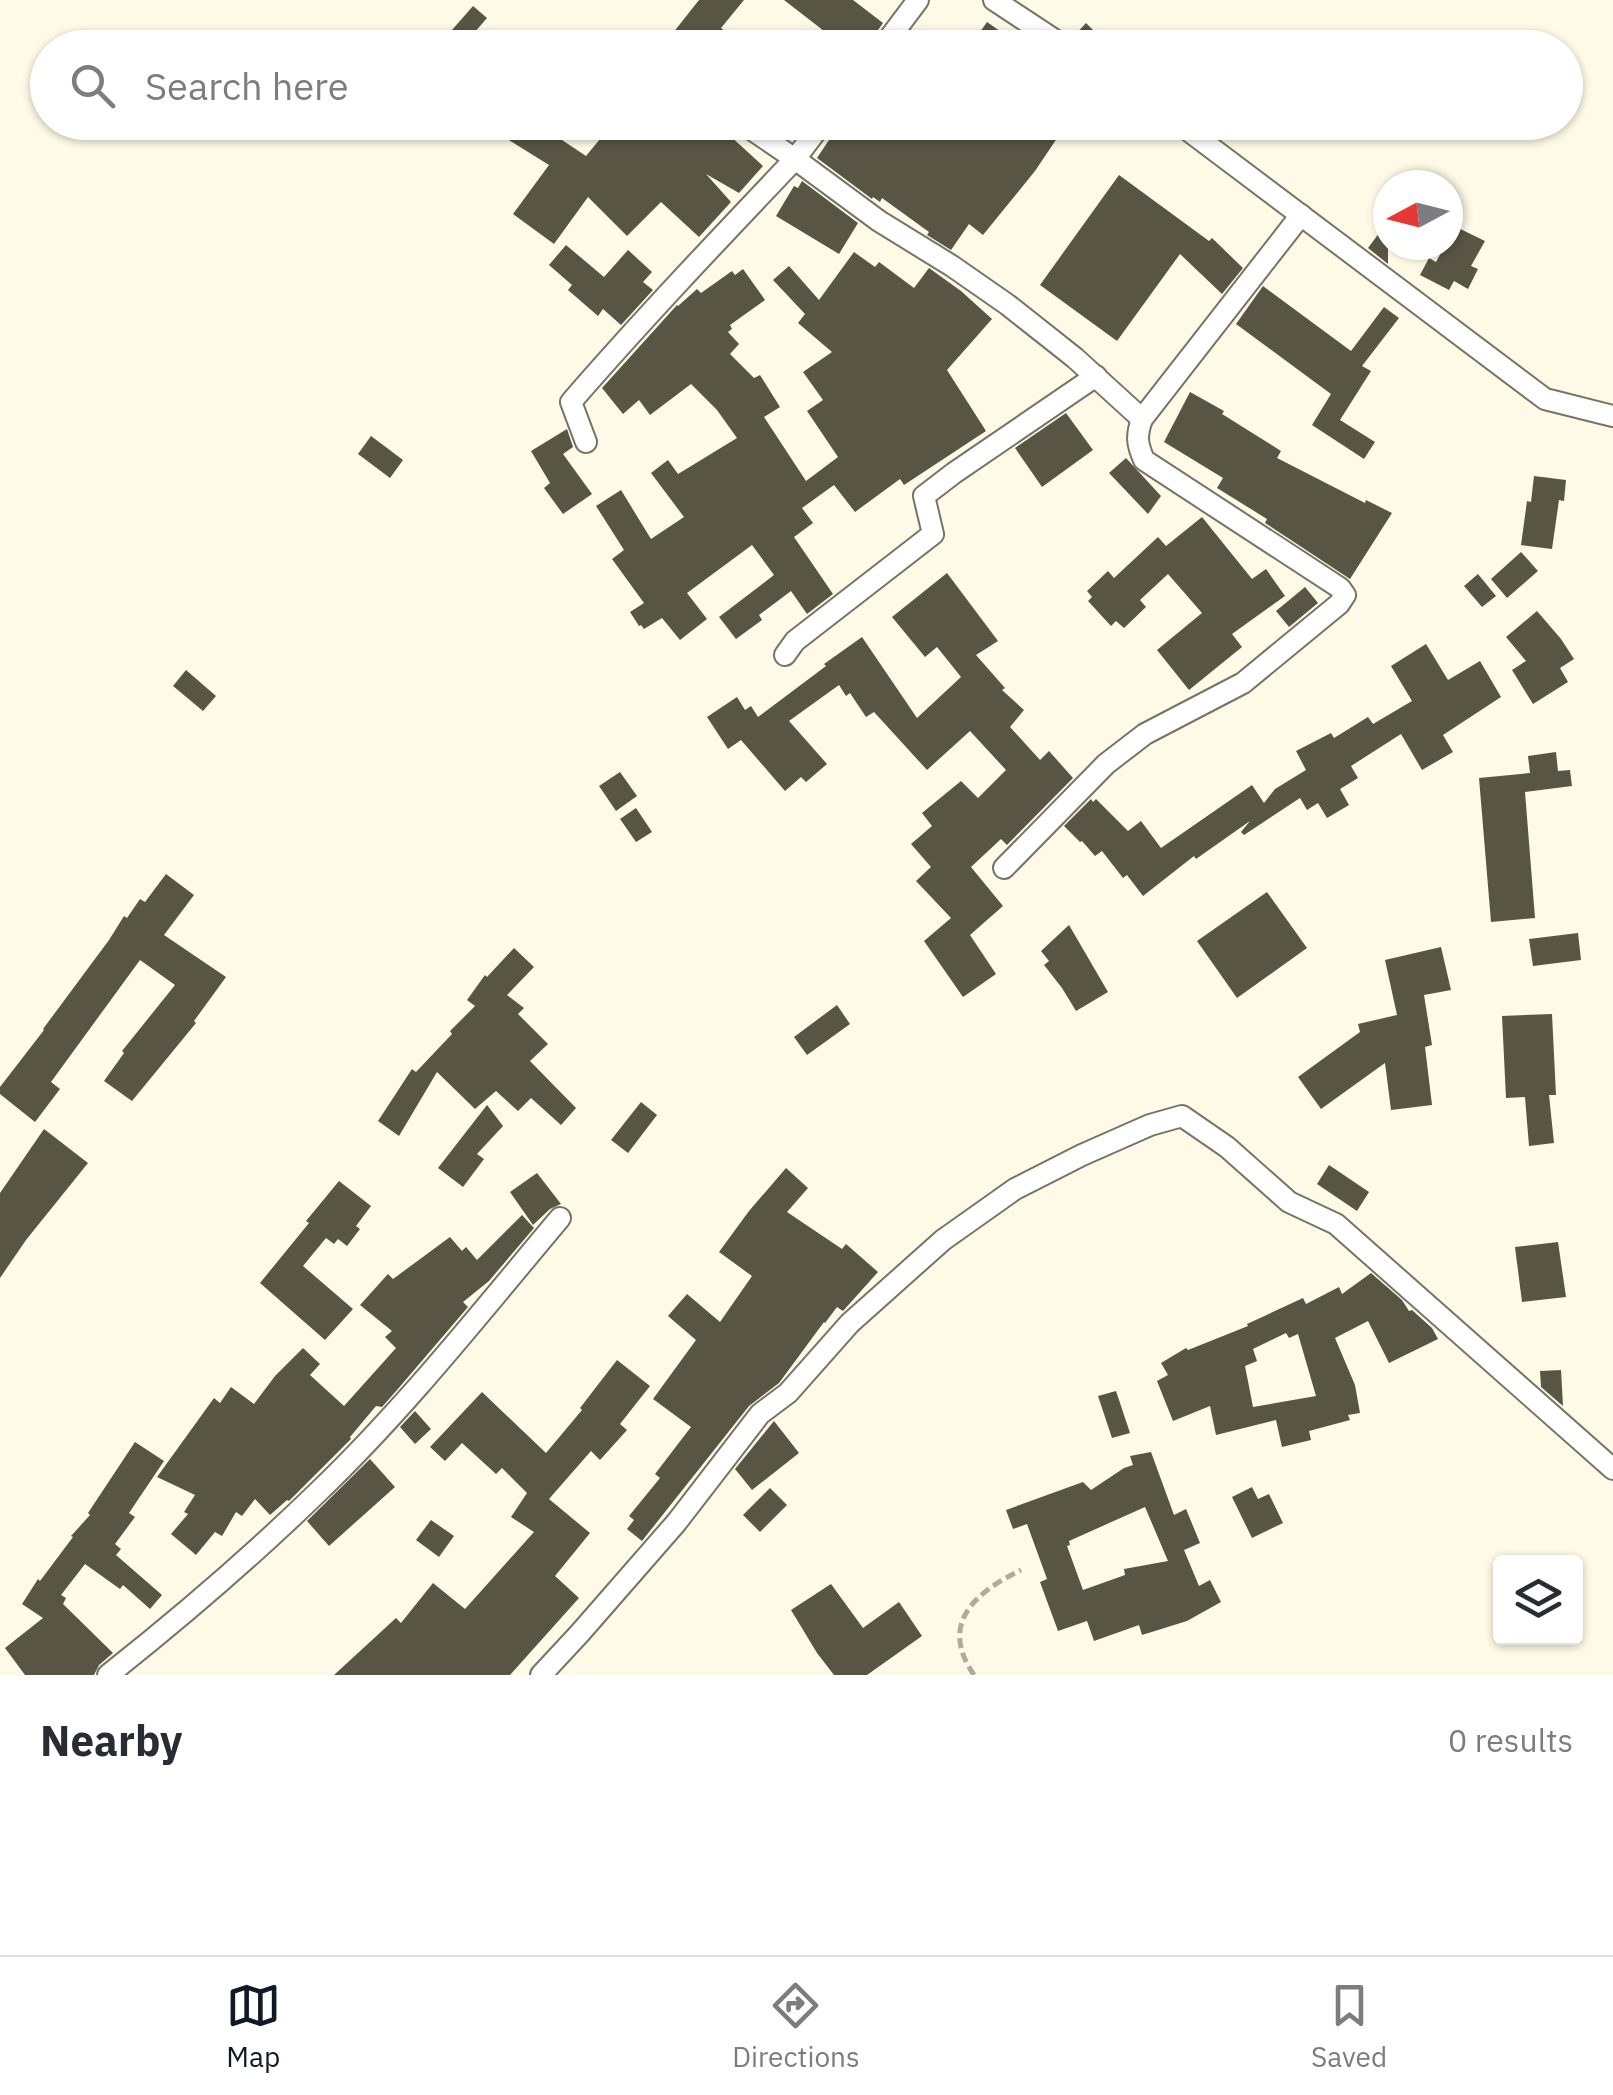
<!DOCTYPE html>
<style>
:root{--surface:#fff;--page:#f2f2f3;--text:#2b2b33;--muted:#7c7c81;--line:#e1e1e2;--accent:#111827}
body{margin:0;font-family:"IBM Plex Sans",sans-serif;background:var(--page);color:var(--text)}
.controls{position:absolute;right:30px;bottom:30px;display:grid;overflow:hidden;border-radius:10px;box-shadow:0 2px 8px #0004}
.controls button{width:90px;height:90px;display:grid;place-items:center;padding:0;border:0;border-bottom:2px solid var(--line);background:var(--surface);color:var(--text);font:50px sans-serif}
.compass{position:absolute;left:1373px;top:170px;width:90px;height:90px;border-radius:50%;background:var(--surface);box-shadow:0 2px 8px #0004;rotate:263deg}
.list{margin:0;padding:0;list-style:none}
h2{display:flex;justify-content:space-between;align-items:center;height:130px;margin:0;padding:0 40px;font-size:42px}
h2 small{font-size:32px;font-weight:400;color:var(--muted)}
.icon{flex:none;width:55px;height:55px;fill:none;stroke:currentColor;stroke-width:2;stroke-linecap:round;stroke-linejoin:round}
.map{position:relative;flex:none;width:1613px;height:1675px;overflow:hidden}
.search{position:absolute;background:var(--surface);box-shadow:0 2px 8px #0004;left:30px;right:30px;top:30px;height:110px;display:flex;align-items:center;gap:25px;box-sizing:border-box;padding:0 35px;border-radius:55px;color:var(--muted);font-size:38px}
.sheet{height:280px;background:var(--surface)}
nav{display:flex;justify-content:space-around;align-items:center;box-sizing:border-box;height:140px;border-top:2px solid var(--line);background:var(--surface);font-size:28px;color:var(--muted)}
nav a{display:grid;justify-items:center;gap:5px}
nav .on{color:var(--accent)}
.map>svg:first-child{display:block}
.building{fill:#585545;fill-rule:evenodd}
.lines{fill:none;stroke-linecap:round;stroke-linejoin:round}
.minor-casing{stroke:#777463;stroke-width:24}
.path{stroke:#aeab9d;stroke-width:5;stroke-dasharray:10 5;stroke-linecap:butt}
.minor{stroke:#fff;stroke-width:20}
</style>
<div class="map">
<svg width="1613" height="1675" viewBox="0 0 1613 1675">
<rect width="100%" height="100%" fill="#fefae7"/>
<!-- building -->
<g class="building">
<polygon points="699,0 744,0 721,28 744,48 661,48"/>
<polygon points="784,0 853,0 883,23 871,40 868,48 846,48"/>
<polygon points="473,6 487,18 461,48 455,48 445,38"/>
<polygon points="987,22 1024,48 969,48"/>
<polygon points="1086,23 1111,48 1081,48 1074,36"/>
<polygon points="518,122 535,122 586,156 614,122 715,122 763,166 739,193 706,174 731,202 699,237 661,202 627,236 588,197 554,244 513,214 549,165 507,139"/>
<polygon points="841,122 1068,122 1035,171 983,235 969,224 951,250 927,235 929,232 882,198 880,202 873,197 872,199 817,158"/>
<polygon points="1119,175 1209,241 1212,238 1243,268 1222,294 1180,254 1117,341 1040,285"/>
<polygon points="802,181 858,223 839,254 776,216 794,186 798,188"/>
<polygon points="1388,221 1388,264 1368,248"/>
<polygon points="1448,223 1485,241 1471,266 1478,269 1468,289 1454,281 1449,290 1420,275 1429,258 1436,262 1445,245 1448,245"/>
<polygon points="566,245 604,277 628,250 652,272 643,282 653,290 621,325 603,309 598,316 568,290 572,285 549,265"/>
<polygon points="854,252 875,267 879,262 914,288 929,268 961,291 992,319 947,370 986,431 904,485 900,479 855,512 834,485 802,508 813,523 794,537 833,594 807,614 791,591 759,615 762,620 736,639 719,617 774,575 752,545 687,593 707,619 680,640 662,618 644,629 641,625 639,626 630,612 644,603 612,559 624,550 596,506 621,490 651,539 684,517 651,473 668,460 678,474 737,438 717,410 691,384 650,415 639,400 623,414 602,388 677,305 678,306 697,289 701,293 732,271 735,275 743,269 765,300 730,325 732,329 728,332 739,344 730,354 754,378 760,375 780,407 764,417 806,481 838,457 807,411 823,400 803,372 832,352 798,323 805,314 773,280 789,266 819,300"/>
<polygon points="1263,286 1351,351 1384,307 1399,318 1362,366 1371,371 1340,420 1375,442 1364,459 1312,425 1331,394 1236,324"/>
<polygon points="1190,392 1224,411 1222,414 1281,451 1277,458 1365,503 1366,500 1392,513 1350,579 1265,523 1267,519 1217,488 1223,478 1164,442"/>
<polygon points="1066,413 1093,450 1042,487 1015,448"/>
<polygon points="567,429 573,447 563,454 592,494 563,514 544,488 550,483 531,451"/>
<polygon points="371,436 403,460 390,478 358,454"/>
<polygon points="1126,458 1161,496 1148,514 1109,473"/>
<polygon points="1534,476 1566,480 1564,501 1559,500 1552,549 1521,545 1527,501 1531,502"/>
<polygon points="1202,517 1252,579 1266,569 1285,596 1232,634 1242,647 1189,690 1157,650 1202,613 1168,574 1140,600 1146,607 1124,628 1116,621 1111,626 1088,601 1092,597 1087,591 1108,571 1114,578 1158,537 1166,546"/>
<polygon points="1521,552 1538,571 1507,598 1491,579"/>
<polygon points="947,573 998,641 976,655 1005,688 1002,690 1024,710 1010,727 1040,760 1049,751 1073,778 1007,845 1001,839 971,867 1003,906 970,935 996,974 963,997 924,941 951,918 916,881 931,867 911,844 932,826 922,813 961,781 978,798 1006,770 970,731 927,770 874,712 866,717 850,693 846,696 839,685 789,721 827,764 806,782 801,777 785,791 741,740 728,749 707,717 737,697 745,710 751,706 758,717 826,666 824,664 862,637 917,718 961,677 937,647 925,657 892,617"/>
<polygon points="1478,574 1496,596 1482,607 1464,586"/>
<polygon points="1305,587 1318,603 1289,627 1276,611"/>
<polygon points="1537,611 1561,639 1574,659 1560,668 1568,682 1533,704 1512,670 1526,661 1506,637"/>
<polygon points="1426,644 1448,680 1480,661 1501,697 1443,735 1453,752 1422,770 1401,734 1351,766 1358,778 1340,789 1349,805 1327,818 1318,803 1307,810 1300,798 1244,835 1241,832 1250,821 1196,859 1194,856 1143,896 1127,875 1123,878 1102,851 1095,856 1082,841 1080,842 1064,826 1091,799 1093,802 1096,799 1128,831 1141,821 1161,848 1252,785 1264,803 1275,789 1306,770 1296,751 1331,733 1334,738 1368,717 1373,724 1412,701 1391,666"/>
<polygon points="186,670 216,696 203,711 173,686"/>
<polygon points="1556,752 1558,771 1570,770 1572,786 1525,792 1535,918 1491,922 1479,778 1530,773 1528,756"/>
<polygon points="620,772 637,796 616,811 599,786"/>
<polygon points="636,808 652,832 636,842 620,819"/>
<polygon points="166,874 194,895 164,935 226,977 194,1021 196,1023 132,1101 104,1081 124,1053 122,1051 175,985 140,960 51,1082 60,1089 35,1122 0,1094 0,1087 44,1030 43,1029 109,940 124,916 127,918 140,899 145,902"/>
<polygon points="1267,892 1307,948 1237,998 1197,941"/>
<polygon points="1069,925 1108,992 1076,1011 1062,988 1044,965 1049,961 1041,951"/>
<polygon points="1578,933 1581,960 1533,966 1529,939"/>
<polygon points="1441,947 1451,990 1424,995 1432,1045 1425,1047 1432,1105 1391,1110 1385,1063 1321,1109 1298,1077 1360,1032 1358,1024 1397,1015 1385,960"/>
<polygon points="514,948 534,967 507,995 524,1008 518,1014 548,1044 530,1061 576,1108 561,1125 531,1098 518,1111 496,1091 475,1109 437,1072 399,1136 378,1121 412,1069 416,1072 452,1034 450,1031 475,1006 467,1000 485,975 487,977"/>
<polygon points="837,1005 850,1024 807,1055 794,1037"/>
<polygon points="1552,1014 1556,1095 1549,1095 1554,1143 1529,1146 1525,1097 1506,1098 1502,1016"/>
<polygon points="641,1102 657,1115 628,1153 611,1140"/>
<polygon points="487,1105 503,1126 477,1154 484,1159 463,1187 438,1168"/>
<polygon points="44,1129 88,1163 26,1240 0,1278 0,1193"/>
<polygon points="1329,1165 1369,1192 1357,1211 1317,1184"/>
<polygon points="786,1168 808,1188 787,1212 842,1249 846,1244 878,1272 843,1311 837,1307 825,1323 824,1322 779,1383 749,1406 642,1541 627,1529 634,1520 629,1516 660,1478 655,1474 691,1427 653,1399 696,1340 668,1316 687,1294 720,1322 752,1276 719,1252 749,1211"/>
<polygon points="537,1173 561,1204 550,1209 533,1225 510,1192"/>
<polygon points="339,1181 371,1206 356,1226 360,1229 347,1246 338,1239 334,1244 326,1238 303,1266 353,1309 325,1340 260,1283 309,1223 306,1221"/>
<polygon points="522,1215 534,1228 489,1281 463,1302 468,1307 397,1390 382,1407 376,1406 350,1437 351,1439 289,1501 287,1500 270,1515 255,1499 242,1516 236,1512 222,1536 215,1532 196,1555 171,1534 188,1514 184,1512 195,1495 157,1477 214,1398 220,1403 231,1387 254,1404 275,1376 303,1348 320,1364 310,1375 344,1406 396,1348 385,1337 392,1331 360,1305 388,1274 393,1279 450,1237 462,1251 466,1247 477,1260"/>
<polygon points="1558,1242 1566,1297 1522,1302 1515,1247"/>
<path d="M1371,1273L1402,1300L1409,1311L1412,1310L1432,1328L1438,1339L1389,1363L1368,1321L1335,1338L1355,1385L1360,1413L1348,1415L1350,1420L1309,1431L1311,1440L1282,1447L1276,1420L1216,1435L1210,1406L1173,1421L1157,1381L1168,1375L1161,1363L1186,1348L1188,1350L1248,1326L1247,1324L1303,1298L1306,1304L1339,1287L1342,1294ZM1286,1333L1289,1338L1298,1334L1316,1396L1253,1407L1245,1366L1257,1361L1253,1349Z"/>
<polygon points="617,1360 650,1386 620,1424 627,1430 600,1460 591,1451 549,1499 590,1533 555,1576 579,1598 510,1675 334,1675 396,1618 401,1623 433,1583 465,1609 534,1532 511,1517 527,1493 502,1468 496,1474 462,1443 445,1461 430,1447 482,1392 546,1453 582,1410 580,1408"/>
<polygon points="1561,1370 1563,1406 1541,1387 1540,1371"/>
<polygon points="1116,1391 1130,1433 1112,1438 1098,1396"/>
<polygon points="415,1411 431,1429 415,1444 400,1427"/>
<polygon points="774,1421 799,1453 752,1490 735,1469"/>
<polygon points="135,1442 164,1461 129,1513 135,1517 115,1544 121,1549 116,1555 162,1595 150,1609 123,1585 120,1589 85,1564 61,1595 66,1598 63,1604 113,1653 99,1665 94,1675 25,1675 5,1648 43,1618 22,1604 38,1579 40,1581 73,1537 71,1536 90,1515 88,1513"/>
<path d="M1151,1452L1174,1515L1186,1509L1200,1543L1184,1550L1199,1586L1210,1580L1221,1602L1187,1621L1142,1635L1139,1625L1094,1641L1087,1621L1058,1631L1040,1582L1047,1579L1027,1524L1013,1529L1006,1510L1083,1482L1091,1490L1124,1468L1133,1465L1130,1456ZM1145,1507L1168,1561L1124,1569L1125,1575L1083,1590L1067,1546L1070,1545L1069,1541Z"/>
<polygon points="370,1459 395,1487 329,1546 307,1521"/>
<polygon points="1252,1487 1258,1499 1269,1494 1283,1523 1252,1538 1232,1497"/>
<polygon points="770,1488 787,1505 760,1532 743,1515"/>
<polygon points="431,1520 454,1536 439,1557 416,1540"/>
<polygon points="831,1584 863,1628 899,1602 922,1636 867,1675 834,1675 817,1653 791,1610"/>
</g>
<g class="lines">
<!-- minor casing -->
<g class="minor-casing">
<g id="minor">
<polyline points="994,0 1067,48"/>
<polyline points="882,48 918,0"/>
<polyline points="741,122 795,159 823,122"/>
<polyline points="1177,122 1545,399 1613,416"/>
<path d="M586,442L571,402C643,319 719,239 795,159L879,221L952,266L1008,305L1075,358L1142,419L1301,215"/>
<polyline points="785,655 795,641 933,534 924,496 954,473 1096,376"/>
<path d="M1004,868L1106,764L1145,734L1243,683L1339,604L1345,595L1340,588L1144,460C1137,444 1136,436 1142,419"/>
<path d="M108,1675C180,1618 250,1558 316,1494C405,1409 481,1312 560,1218"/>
<polyline points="541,1675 580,1633 676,1523 760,1414 788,1393 850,1323 943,1240 1015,1189 1082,1155 1150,1125 1182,1116 1227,1147 1289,1202 1336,1224 1613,1469"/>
</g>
</g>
<!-- path -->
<path class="path" d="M974,1675C938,1623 976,1592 1021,1570"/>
<!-- minor -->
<use href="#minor" class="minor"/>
</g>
</svg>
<div class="controls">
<button><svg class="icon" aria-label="layers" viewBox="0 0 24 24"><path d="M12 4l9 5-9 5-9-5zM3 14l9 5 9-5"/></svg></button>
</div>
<svg class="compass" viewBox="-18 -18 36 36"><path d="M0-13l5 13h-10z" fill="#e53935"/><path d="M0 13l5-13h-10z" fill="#7c7c81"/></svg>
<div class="search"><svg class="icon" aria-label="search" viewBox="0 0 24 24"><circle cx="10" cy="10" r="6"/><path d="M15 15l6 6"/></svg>Search here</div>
</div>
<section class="sheet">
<h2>Nearby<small>0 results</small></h2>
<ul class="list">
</ul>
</section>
<nav>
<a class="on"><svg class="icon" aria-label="map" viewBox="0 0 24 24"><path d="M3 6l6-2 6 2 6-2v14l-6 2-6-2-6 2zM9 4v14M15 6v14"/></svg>Map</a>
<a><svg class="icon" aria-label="directions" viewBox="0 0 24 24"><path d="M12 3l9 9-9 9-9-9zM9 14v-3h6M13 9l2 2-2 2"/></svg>Directions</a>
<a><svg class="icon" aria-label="saved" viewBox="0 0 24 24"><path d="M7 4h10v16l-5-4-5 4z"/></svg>Saved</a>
</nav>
